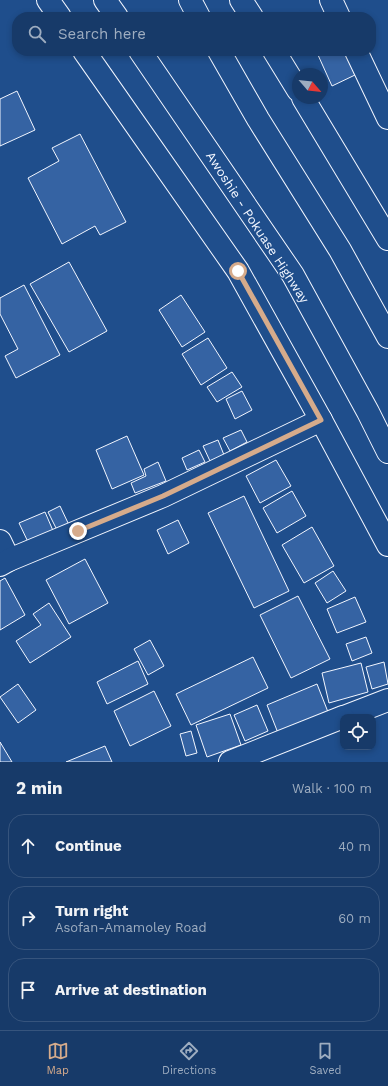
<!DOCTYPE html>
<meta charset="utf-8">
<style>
:root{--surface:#173a69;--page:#244571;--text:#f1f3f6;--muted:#9eadc0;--line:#36547d;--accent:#d6ab8b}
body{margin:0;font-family:"Work Sans",sans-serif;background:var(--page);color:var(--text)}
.controls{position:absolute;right:12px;bottom:12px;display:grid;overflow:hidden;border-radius:8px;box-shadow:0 2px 6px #0003}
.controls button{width:36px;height:36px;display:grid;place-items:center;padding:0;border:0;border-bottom:1px solid var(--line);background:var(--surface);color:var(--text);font:20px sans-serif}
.compass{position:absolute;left:292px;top:68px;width:36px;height:36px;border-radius:50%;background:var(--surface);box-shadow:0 2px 6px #0003;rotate:118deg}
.stop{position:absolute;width:12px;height:12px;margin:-9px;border:3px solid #d6ab8b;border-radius:50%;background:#fff}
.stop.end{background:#d6ab8b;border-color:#fff;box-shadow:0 1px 4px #0008}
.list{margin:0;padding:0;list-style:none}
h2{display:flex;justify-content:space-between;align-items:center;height:52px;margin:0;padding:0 16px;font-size:17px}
h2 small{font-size:13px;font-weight:400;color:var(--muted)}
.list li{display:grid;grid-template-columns:26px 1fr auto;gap:12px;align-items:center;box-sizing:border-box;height:64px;margin:0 8px 8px;padding:0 8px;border:1px solid var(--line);border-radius:16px}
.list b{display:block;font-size:15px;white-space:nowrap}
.list p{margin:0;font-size:13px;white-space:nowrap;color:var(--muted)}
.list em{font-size:13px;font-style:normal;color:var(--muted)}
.icon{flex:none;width:22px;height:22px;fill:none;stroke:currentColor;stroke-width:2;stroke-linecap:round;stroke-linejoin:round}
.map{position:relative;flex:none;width:388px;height:762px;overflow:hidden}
.search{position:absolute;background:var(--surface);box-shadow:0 2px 6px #0003;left:12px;right:12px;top:12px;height:44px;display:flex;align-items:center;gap:10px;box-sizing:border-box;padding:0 14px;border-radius:16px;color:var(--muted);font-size:15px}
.sheet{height:268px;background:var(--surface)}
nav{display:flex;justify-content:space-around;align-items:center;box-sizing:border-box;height:56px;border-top:1px solid var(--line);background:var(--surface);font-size:11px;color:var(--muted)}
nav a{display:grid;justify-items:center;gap:2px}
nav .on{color:var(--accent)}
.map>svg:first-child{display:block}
.building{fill:#3563a3;stroke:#f2f6ff}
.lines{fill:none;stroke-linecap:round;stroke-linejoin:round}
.street-casing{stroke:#f2f6ff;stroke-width:24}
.secondary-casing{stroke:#f2f6ff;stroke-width:24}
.primary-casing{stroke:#f2f6ff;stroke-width:24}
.street{stroke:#1f4e8c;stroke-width:22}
.secondary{stroke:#1f4e8c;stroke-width:22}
.primary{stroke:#1f4e8c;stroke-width:22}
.route{stroke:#d6ab8b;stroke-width:5}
.labels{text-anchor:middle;stroke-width:3;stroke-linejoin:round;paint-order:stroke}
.street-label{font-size:13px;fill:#f2f6ff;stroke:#1f4e8c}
</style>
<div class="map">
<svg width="388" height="762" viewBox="0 0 388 762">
<rect width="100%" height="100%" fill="#1f4e8c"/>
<!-- building -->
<g class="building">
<polygon points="327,51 344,51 355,75 332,86 318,55"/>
<polygon points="17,91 35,130 0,146 0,99"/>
<polygon points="80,134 126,222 100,235 95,226 62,244 28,178 59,161 52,148"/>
<polygon points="69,262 107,331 69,352 30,284"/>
<polygon points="24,285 60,355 16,378 5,356 18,349 0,314 0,298"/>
<polygon points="181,295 205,332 182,347 159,310"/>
<polygon points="208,338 227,368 201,385 182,354"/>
<polygon points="232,372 242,387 217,402 207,387"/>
<polygon points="242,391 252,410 235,419 226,399"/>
<polygon points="241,430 247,442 230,451 223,438"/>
<polygon points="127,436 144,475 112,489 96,450"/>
<polygon points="218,440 224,455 210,461 203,446"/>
<polygon points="199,450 205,462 187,470 182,458"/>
<polygon points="276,460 291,486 260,503 246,476"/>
<polygon points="158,462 166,481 135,493 131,483 146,476 144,469"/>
<polygon points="292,491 306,516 277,533 263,508"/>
<polygon points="244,496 289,591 254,608 208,513"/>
<polygon points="60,506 69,525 57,530 48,512"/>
<polygon points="45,512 54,533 29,544 19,523"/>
<polygon points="178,520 189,543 168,554 157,530"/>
<polygon points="312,527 334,566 304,583 282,545"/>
<polygon points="85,559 108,603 69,624 46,580"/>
<polygon points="333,571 346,591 327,603 315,583"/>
<polygon points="5,578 25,615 0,630 0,581"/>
<polygon points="298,596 330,659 291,678 260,615"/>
<polygon points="355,597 366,622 337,633 327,609"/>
<polygon points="49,603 71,637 30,663 16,641 41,625 33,614"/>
<polygon points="366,637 372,653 352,661 346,644"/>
<polygon points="150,640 164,666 148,675 134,649"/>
<polygon points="253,657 268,688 191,725 176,694"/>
<polygon points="138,661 148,684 107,704 97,682"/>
<polygon points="384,662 388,684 372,689 366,667"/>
<polygon points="361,663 368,692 329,703 322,673"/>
<polygon points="18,684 36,710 18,723 0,697"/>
<polygon points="317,684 328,712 278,733 267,705"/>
<polygon points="154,691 171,726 130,746 114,711"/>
<polygon points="257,705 268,731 245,741 234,715"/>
<polygon points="230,714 241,745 207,757 196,725"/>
<polygon points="191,731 197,753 186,756 180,734"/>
<polygon points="0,742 12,762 0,762"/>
<polygon points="105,746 112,762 66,762"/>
</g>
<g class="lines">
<!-- street casing -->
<g class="street-casing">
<g id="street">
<polyline points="331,0 339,17"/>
<polyline points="356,51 388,118"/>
<polyline points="0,541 9,560"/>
<polyline points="0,565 9,560 163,496 321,420"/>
<polyline points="344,717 388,700"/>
<polyline points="230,762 343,717"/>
</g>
</g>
<!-- secondary casing -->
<g class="secondary-casing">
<g id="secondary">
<polyline points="48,0 60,17"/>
<polyline points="241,0 252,17"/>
<polyline points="84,51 238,271 321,420 388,545"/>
<polyline points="274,51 298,90"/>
<polyline points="303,98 388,239"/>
</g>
</g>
<!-- primary casing -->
<g class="primary-casing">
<g id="primary">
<polyline points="105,0 117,17"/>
<polyline points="190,0 199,17"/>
<polyline points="140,51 293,275 368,412 388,452"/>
<polyline points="219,51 258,119 340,250 388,337"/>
</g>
</g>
<!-- street -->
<use href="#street" class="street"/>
<!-- secondary -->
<use href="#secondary" class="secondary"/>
<!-- primary -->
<use href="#primary" class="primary"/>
</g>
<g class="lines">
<!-- route -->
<polyline class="route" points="78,531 163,496 321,420 238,271"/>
</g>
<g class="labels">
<!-- street labels -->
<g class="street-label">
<text transform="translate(258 227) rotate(57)" y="5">Awoshie - Pokuase Highway</text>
</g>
</g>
</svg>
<div class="controls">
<button><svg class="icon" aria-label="locate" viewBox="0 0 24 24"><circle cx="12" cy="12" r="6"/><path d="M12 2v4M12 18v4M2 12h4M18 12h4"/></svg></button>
</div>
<svg class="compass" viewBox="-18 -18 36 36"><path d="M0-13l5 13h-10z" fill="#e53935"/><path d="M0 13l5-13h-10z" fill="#9eadc0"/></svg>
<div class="stop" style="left:238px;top:271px"></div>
<div class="stop end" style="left:78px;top:531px"></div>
<div class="search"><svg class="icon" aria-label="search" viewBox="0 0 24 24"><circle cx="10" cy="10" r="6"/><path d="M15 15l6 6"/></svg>Search here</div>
</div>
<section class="sheet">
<h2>2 min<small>Walk · 100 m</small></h2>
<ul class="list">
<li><svg class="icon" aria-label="ahead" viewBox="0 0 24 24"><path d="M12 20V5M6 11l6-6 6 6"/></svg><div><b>Continue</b></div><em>40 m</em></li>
<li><svg class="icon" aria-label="right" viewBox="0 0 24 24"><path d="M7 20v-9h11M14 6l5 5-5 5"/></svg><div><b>Turn right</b><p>Asofan-Amamoley Road</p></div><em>60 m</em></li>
<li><svg class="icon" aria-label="arrive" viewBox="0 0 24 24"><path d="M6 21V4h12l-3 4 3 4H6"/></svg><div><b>Arrive at destination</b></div></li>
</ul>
</section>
<nav>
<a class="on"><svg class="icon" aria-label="map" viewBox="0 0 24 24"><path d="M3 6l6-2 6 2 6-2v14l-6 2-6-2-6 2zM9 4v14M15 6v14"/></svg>Map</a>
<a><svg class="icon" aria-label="directions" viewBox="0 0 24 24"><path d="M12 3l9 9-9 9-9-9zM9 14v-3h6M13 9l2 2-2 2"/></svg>Directions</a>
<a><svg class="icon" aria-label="saved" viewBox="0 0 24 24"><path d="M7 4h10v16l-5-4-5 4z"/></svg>Saved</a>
</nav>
